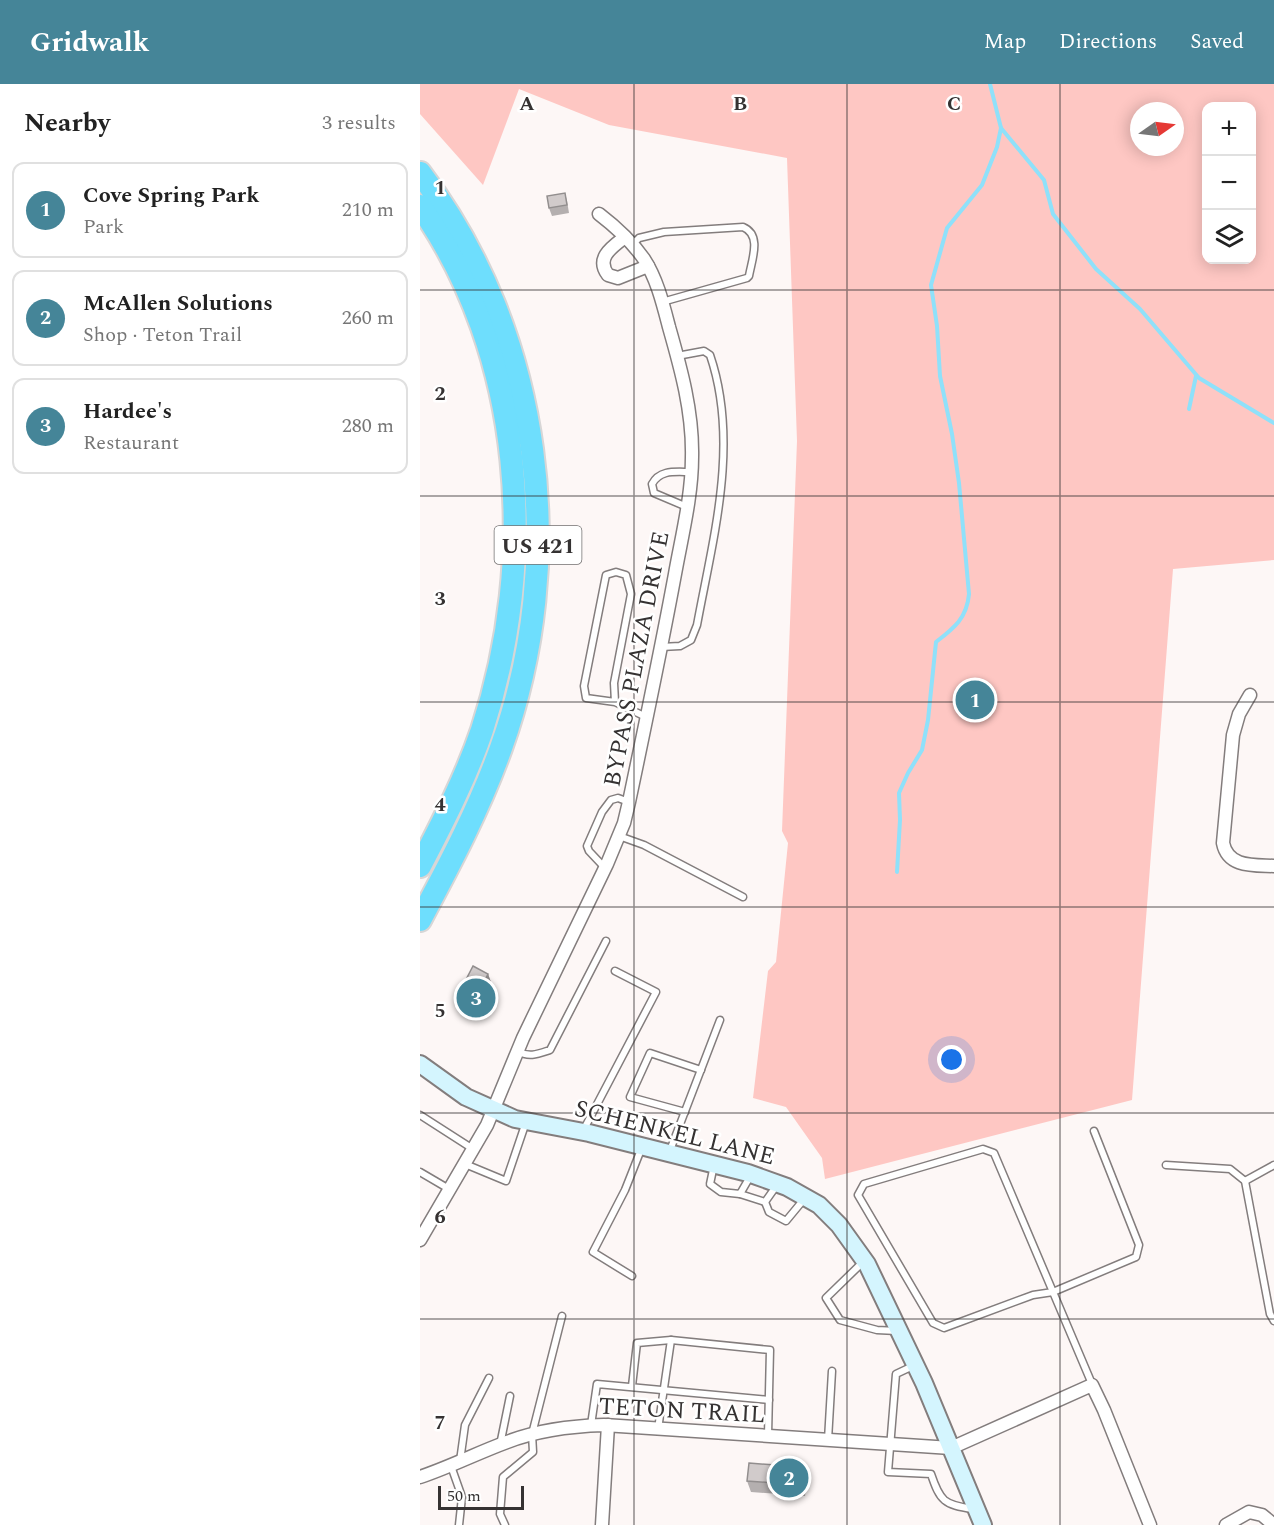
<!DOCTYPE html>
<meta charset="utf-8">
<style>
:root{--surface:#fff;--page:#f6f6f6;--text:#222;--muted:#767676;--line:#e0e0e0;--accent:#458598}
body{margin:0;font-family:Spectral,serif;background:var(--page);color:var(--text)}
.controls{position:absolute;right:18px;top:18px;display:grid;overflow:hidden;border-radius:12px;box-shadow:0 3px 15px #0003}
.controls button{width:54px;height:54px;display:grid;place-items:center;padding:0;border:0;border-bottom:2px solid var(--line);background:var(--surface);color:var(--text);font:30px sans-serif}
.compass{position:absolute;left:710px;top:18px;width:54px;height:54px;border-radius:50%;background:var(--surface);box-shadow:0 3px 15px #0003;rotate:76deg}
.scale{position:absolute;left:18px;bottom:15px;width:86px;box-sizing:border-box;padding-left:6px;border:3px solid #353232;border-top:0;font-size:16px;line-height:21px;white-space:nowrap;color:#353232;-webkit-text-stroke:4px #fff;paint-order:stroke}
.you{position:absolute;left:532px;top:976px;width:21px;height:21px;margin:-15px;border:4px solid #fff;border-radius:50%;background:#1a73e8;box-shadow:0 0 0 9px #1a73e833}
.badge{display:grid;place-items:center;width:39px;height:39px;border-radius:50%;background:var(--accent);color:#fff;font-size:20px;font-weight:700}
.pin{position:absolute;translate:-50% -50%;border:3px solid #fff;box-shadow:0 2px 6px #0006}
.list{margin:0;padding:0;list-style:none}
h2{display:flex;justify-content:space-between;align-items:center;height:78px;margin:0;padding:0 24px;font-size:26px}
h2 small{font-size:20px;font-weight:400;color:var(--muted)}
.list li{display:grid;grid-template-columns:39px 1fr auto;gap:18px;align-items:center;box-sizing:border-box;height:96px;margin:0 12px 12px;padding:0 12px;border:2px solid var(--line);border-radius:12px}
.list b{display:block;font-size:22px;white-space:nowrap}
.list p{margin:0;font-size:20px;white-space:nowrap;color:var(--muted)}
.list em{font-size:20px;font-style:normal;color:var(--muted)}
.icon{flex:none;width:33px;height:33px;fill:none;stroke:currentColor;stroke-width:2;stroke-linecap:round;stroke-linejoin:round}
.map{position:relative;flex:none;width:854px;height:1441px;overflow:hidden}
header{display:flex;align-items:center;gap:36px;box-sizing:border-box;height:84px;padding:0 30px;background:var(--accent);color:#fff}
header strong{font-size:28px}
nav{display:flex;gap:33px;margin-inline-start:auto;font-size:21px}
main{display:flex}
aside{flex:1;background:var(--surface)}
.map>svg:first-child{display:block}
.green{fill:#fec7c3;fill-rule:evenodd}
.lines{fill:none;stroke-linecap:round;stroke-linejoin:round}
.stream{stroke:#8fe1fa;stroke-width:4}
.lane-casing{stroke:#837d7d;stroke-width:9}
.street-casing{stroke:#837d7d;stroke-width:15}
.secondary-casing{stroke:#837d7d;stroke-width:20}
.highway-casing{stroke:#d7d6d6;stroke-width:26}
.lane{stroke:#fff;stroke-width:6}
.street{stroke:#fff;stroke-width:12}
.secondary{stroke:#d4f5fe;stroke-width:16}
.highway{stroke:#6edefd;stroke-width:22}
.wall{fill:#b4afaf}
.shaded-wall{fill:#928e8e}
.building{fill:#d1cbcb;stroke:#928e8e;stroke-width:1.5}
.grid{fill:none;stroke:#353232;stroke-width:1.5;stroke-opacity:0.55}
.labels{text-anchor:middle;stroke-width:5;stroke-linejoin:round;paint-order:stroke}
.shield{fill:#fff;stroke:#727070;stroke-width:1.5}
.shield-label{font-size:22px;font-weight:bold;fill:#353232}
.street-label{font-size:24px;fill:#353232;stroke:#fff}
.grid-label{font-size:20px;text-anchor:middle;font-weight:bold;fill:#353232;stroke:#fff;stroke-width:5;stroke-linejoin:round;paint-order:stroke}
</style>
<header>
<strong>Gridwalk</strong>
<nav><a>Map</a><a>Directions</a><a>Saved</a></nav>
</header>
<main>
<aside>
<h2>Nearby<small>3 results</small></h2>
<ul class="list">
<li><span class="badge">1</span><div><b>Cove Spring Park</b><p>Park</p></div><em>210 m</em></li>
<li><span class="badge">2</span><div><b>McAllen Solutions</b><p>Shop · Teton Trail</p></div><em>260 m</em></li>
<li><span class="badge">3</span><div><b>Hardee's</b><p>Restaurant</p></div><em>280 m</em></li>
</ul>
</aside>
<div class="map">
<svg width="854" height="1441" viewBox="0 0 854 1441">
<rect width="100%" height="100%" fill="#fdf7f6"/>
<!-- green -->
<path class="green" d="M0,0H854V476L753,485L712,1016L405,1095L402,1074L366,1023L333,1014L348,887L356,878L368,759L362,747L377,357L367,74L189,41L99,5L63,101L0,30ZM786,22H832V176H786ZM719,27H755V63H719Z"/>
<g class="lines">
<!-- stream -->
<g class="stream">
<polyline points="570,0 581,44 624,96 633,130 676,185 720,225 779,294 854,339"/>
<polyline points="769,325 776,292"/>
<path d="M477,788L480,736L479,709L488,689L502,666L508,636L516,558C534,544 547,534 549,510L539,399L532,350L520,292L517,242L511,201L527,144L562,101L577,63L581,44"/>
</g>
<!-- lane casing -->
<g class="lane-casing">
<g id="lane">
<path d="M213,160L219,154L244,148L323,143C342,151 332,175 329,192L327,194L242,218"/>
<path d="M267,423L234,409L232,400C240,385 256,388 271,388"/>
<path d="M241,563L260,562L271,556L277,541C293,454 320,359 290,271L284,267L257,272"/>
<polyline points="195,618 166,614 164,602 186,491 196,488 206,491 211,510 194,599 195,618 226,633"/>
<polyline points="199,752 224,761 323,813"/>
<polyline points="185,784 169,767 167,762 182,728 191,716 198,714 209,718"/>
<path d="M98,967C109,974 118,970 130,966L186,857"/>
<polyline points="265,1028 210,1013 230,969 281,986"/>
<polyline points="0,1031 53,1065"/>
<polyline points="163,1047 236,908 195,887"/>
<polygon points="563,1065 574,1069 633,1208 613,1211 524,1244 513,1239 438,1111 444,1100"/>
<polyline points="249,1069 300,936"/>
<polyline points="45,1080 86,1097 106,1038"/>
<polyline points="294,1081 290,1100 301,1108 320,1110 331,1091"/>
<polyline points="746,1081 810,1085 825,1097 850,1230 854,1237"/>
<polyline points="0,1088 29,1105"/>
<polyline points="825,1097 854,1081"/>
<polyline points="320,1110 345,1118 357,1101"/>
<polyline points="345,1118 349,1128 366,1137 385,1114"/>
<polyline points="444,1177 406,1214 420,1236 457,1246 477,1247"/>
<polyline points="212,1192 173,1168 205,1106 222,1063"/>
<path d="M493,1282L476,1290L468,1388L511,1390C520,1417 524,1421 553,1425"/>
<polyline points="672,1300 633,1208 716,1173 719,1161 674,1047"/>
<polyline points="212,1302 217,1259 251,1256 350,1266 348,1351"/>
<polyline points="171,1341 177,1300 349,1316"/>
<polyline points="238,1345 251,1256"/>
<polyline points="408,1356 412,1287"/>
<polyline points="80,1361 90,1312"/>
<polyline points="40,1377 45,1341 69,1294"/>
<polyline points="31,1382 42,1413 39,1441"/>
<polyline points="85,1441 80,1430 83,1393 113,1368 112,1350 142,1232"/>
</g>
</g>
<!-- street casing -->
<g class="street-casing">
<g id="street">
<path d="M205,153C192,163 175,174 188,191L198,194L228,182"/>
<path d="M830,611L819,630L813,651L803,759C808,784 834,781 854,782"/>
<path d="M0,1156L67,1041L103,954L187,780L204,739L209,718C225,642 241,566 255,490C262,451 272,412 272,373C273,328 261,285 249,243C243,220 237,195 224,175C212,158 196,143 179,130"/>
<path d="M0,1393C30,1383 57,1369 87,1358C118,1346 150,1342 184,1341L531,1364L672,1301L684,1326L730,1441"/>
<polyline points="182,1441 188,1341"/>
<polyline points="806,1441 829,1428 842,1431 854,1441"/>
</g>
</g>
<!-- secondary casing -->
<g class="secondary-casing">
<polyline id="secondary" points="0,980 46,1013 95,1035 169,1049 328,1089 367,1103 399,1121 419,1141 447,1180 504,1299 563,1441"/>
</g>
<!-- highway casing -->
<g class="highway-casing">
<g id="highway">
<path d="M0,89C123,250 149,475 81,664C60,723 30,780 0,836"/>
<path d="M0,122C105,271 118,475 62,646C46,693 23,738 0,782"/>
</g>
</g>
<!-- lane -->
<use href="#lane" class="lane"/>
<!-- street -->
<use href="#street" class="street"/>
<!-- secondary -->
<use href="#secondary" class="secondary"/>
<!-- highway -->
<use href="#highway" class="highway"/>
</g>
<!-- wall -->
<g class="wall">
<polygon points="145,109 147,117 149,129 132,132 129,124"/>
<polygon points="68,890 72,901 55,934 40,927 36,915"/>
<polygon points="386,1394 385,1412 331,1408 327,1397"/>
</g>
<!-- shaded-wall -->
<g class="shaded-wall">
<polygon points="68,890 72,901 55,934 51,923"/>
<polygon points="382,1383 386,1394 385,1412 381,1401"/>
</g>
<!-- building -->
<g class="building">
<polygon points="145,109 147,121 129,124 127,112"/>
<polygon points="53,882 68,890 51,923 36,915"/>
<polygon points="329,1379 382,1383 381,1401 327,1397"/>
</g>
<!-- grid -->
<path class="grid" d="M214,0V1441M427,0V1441M640,0V1441M0,206H854M0,412H854M0,618H854M0,823H854M0,1029H854M0,1235H854"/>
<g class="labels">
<!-- shield labels -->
<rect class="shield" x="74.5" y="442" width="87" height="38" rx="4.5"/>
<g class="shield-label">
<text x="118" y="469">US 421</text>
</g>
<!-- street labels -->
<g class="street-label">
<text transform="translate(216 575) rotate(-79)" y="8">BYPASS PLAZA DRIVE</text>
<text transform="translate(255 1048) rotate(14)" y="8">SCHENKEL LANE</text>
<text transform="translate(262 1326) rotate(3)" y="8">TETON TRAIL</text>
</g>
</g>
<g class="grid-label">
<text x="107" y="26">A</text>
<text x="320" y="26">B</text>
<text x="534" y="26">C</text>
<text x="20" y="110">1</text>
<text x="20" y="316">2</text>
<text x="20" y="521">3</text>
<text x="20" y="727">4</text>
<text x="20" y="933">5</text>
<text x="20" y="1139">6</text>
<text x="20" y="1345">7</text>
</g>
</svg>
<div class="controls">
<button>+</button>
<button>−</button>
<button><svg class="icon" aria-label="layers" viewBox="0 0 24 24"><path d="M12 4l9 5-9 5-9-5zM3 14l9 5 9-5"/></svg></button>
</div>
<svg class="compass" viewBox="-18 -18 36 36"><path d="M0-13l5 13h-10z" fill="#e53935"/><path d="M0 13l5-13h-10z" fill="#767676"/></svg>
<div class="scale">50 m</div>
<div class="you"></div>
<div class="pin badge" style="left:555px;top:616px">1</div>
<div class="pin badge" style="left:369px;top:1394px">2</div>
<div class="pin badge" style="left:56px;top:914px">3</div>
</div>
</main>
